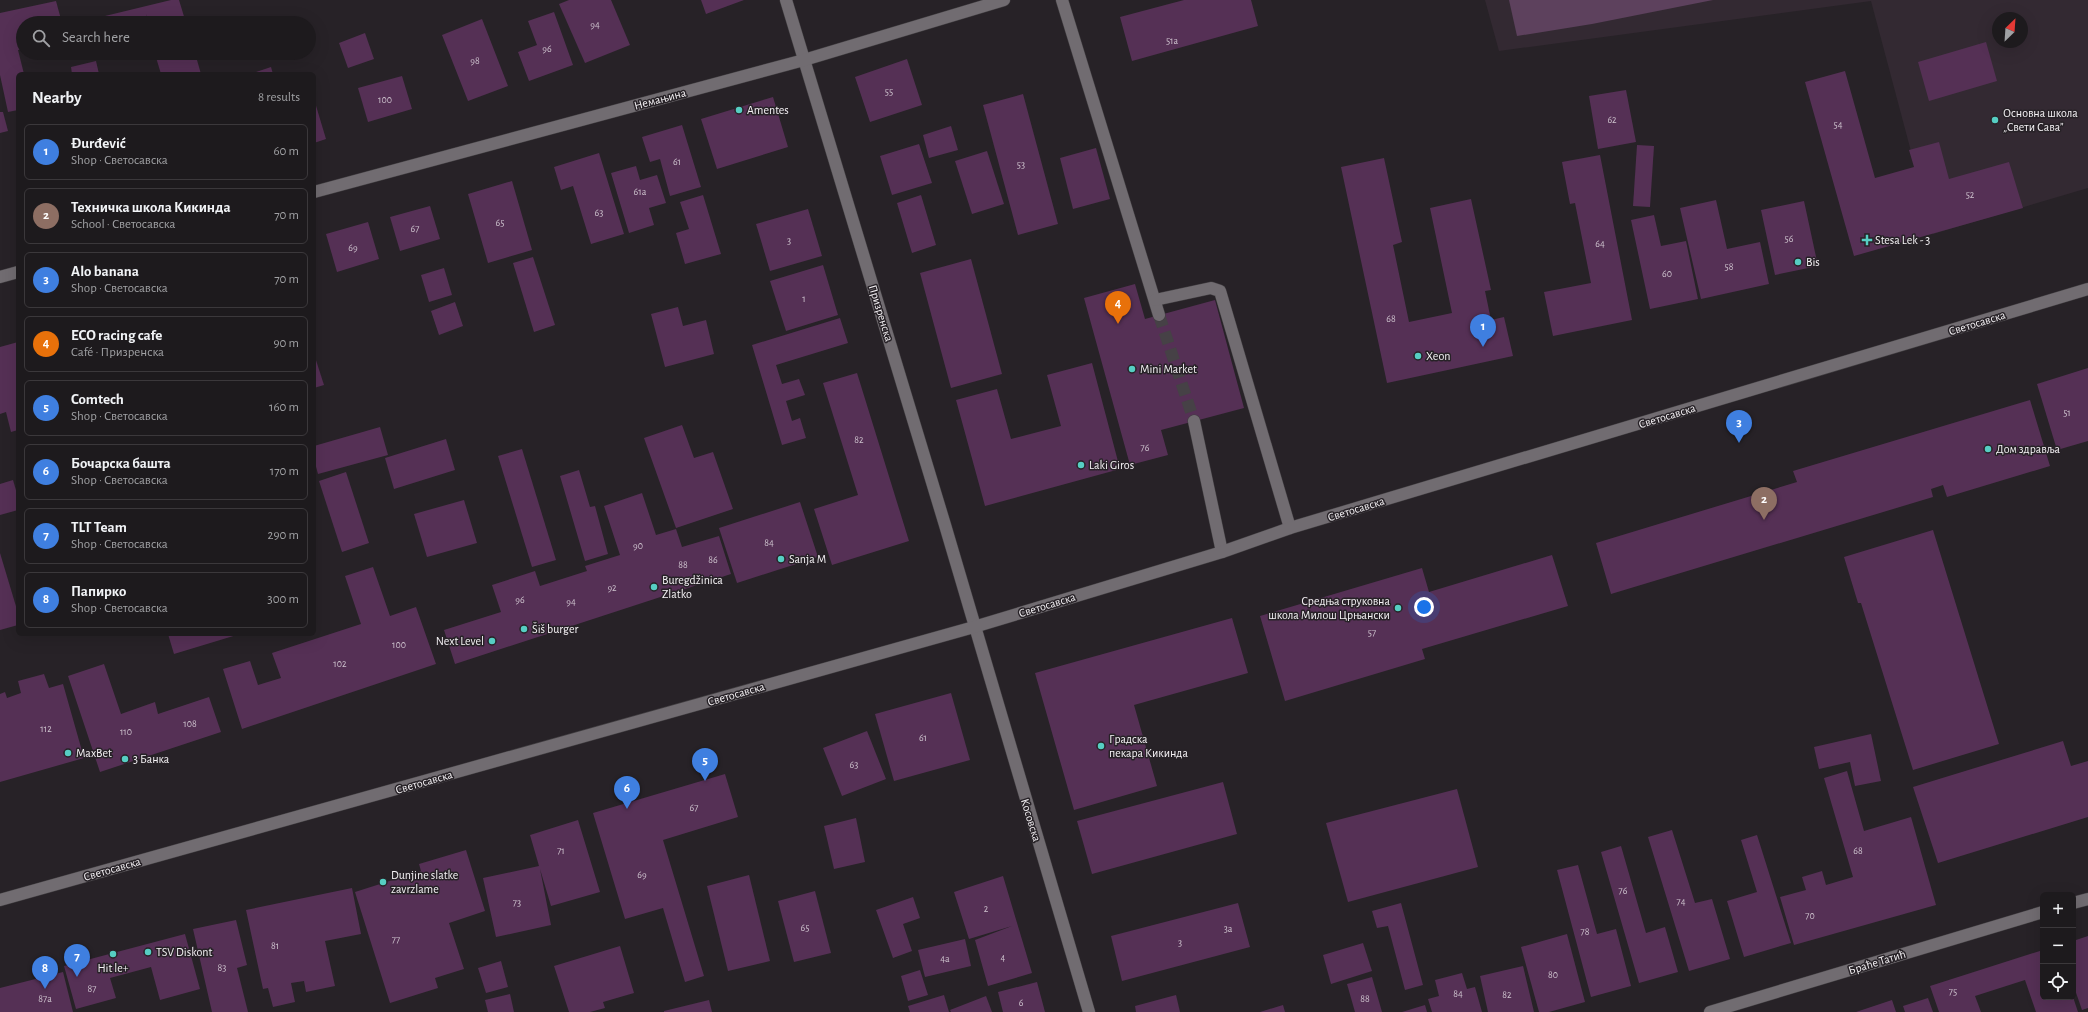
<!DOCTYPE html>
<meta charset="utf-8">
<style>
:root{--surface:#1d1a1d;--page:#2a272a;--text:#f1f3f6;--muted:#a0a1a4;--line:#3b383b;--accent:#b45309}
body{margin:0;font-family:"Alegreya Sans",sans-serif;background:var(--page);color:var(--text)}
.controls{position:absolute;right:12px;bottom:12px;display:grid;overflow:hidden;border-radius:6px;box-shadow:0 4px 16px #0002}
.controls button{width:36px;height:36px;display:grid;place-items:center;padding:0;border:0;border-bottom:1px solid var(--line);background:var(--surface);color:var(--text);font:20px sans-serif}
.compass{position:absolute;left:1992px;top:12px;width:36px;height:36px;border-radius:50%;background:var(--surface);box-shadow:0 4px 16px #0002;rotate:25deg}
.you{position:absolute;left:1424px;top:607px;width:14px;height:14px;margin:-10px;border:3px solid #fff;border-radius:50%;background:#1a73e8;box-shadow:0 0 0 6px #1a73e833}
.badge{display:grid;place-items:center;width:26px;height:26px;border-radius:50%;background:var(--accent);color:#fff;font-size:13px;font-weight:700}
.pin{position:absolute;translate:-50% -33px;filter:drop-shadow(0 1px 2px #0008)}
.pin::after{content:'';position:absolute;top:21px;width:14px;height:12px;background:inherit;clip-path:polygon(0 0,100% 0,50% 100%)}
.list{margin:0;padding:0;list-style:none}
h2{display:flex;justify-content:space-between;align-items:center;height:52px;margin:0;padding:0 16px;font-size:17px}
h2 small{font-size:13px;font-weight:400;color:var(--muted)}
.list li{display:grid;grid-template-columns:26px 1fr auto;gap:12px;align-items:center;box-sizing:border-box;height:56px;margin:0 8px 8px;padding:0 8px;border:1px solid var(--line);border-radius:6px}
.list b{display:block;font-size:15px;white-space:nowrap}
.list p{margin:0;font-size:13px;white-space:nowrap;color:var(--muted)}
.list em{font-size:13px;font-style:normal;color:var(--muted)}
.icon{flex:none;width:22px;height:22px;fill:none;stroke:currentColor;stroke-width:2;stroke-linecap:round;stroke-linejoin:round}
.map{position:relative;flex:none;width:2088px;height:1012px;overflow:hidden}
.search{position:absolute;background:var(--surface);box-shadow:0 4px 16px #0002;left:16px;top:16px;width:300px;height:44px;display:flex;align-items:center;gap:10px;box-sizing:border-box;padding:0 14px;border-radius:22px;color:var(--muted);font-size:15px}
.panel{position:absolute;background:var(--surface);box-shadow:0 4px 16px #0002;left:16px;top:72px;width:300px;height:564px;border-radius:6px}
.map>svg:first-child{display:block}
.built{fill:#332932;fill-rule:evenodd}
.green{fill:#5d415d}
.building{fill:#553055}
.lines{fill:none;stroke-linecap:round;stroke-linejoin:round}
.minor-tunnel{stroke:#464146;stroke-width:12;stroke-dasharray:12 6;stroke-linecap:butt}
.minor-casing{stroke:#423f42;stroke-width:13}
.minor{stroke:#716c71;stroke-width:12}
.poi-dot{fill:#56cec3;stroke:#272227;stroke-width:1.5}
.labels{text-anchor:middle;stroke-width:3;stroke-linejoin:round;paint-order:stroke}
.number-label{font-size:10px;fill:#cdc2cd}
.street-label{font-size:12px;fill:#f5f2f5;stroke:#272227}
.poi-label{font-size:12px;fill:#f5f2f5;stroke:#272227;text-anchor:start}
</style>
<div class="map">
<svg width="2088" height="1012" viewBox="0 0 2088 1012">
<rect width="100%" height="100%" fill="#272227"/>
<!-- built -->
<path class="built" d="M1485,0H2088V188L1933,234L1871,1L1499,51ZM1998,18H2022V42H1998Z"/>
<!-- green -->
<polygon class="green" points="1509,0 1713,0 1592,24 1517,36"/>
<!-- building -->
<g class="building">
<polygon points="171,0 179,0 186,23 149,23 146,14 148,23 107,23 105,16"/>
<polygon points="569,0 611,0 630,45 585,63 559,4"/>
<polygon points="701,0 744,0 706,14"/>
<polygon points="1184,0 1251,0 1258,26 1132,61 1120,17"/>
<polygon points="56,1 62,23 23,23 23,49 18,50 24,74 18,74 18,110 8,112 0,75 0,13"/>
<polygon points="554,12 573,65 529,81 518,52 537,45 528,21"/>
<polygon points="482,19 508,86 468,101 442,35"/>
<polygon points="365,33 374,59 348,68 339,43"/>
<polygon points="1986,42 1997,81 1929,101 1918,62"/>
<polygon points="195,53 201,74 161,74 155,54"/>
<polygon points="907,59 922,105 870,122 855,77"/>
<polygon points="96,61 99,74 72,74 71,67"/>
<polygon points="271,67 273,74 257,74 256,72"/>
<polygon points="1845,71 1875,178 1914,167 1909,150 1939,142 1949,179 2009,162 2023,208 1854,256 1805,82"/>
<polygon points="402,76 412,109 368,122 358,88"/>
<polygon points="1626,90 1636,142 1598,149 1589,96"/>
<polygon points="1023,94 1058,224 1018,235 983,105"/>
<polygon points="773,97 788,147 717,169 701,119"/>
<polygon points="314,99 326,139 314,143"/>
<polygon points="0,112 3,112 8,131 0,133"/>
<polygon points="682,125 701,187 670,196 660,159 650,162 642,137"/>
<polygon points="951,126 958,150 929,158 923,135"/>
<polygon points="919,144 932,183 892,195 880,156"/>
<polygon points="1637,145 1654,146 1650,207 1633,206"/>
<polygon points="1096,148 1110,199 1073,209 1060,158"/>
<polygon points="987,151 1004,204 972,214 955,161"/>
<polygon points="599,153 624,234 591,244 573,186 561,190 554,167"/>
<polygon points="1600,155 1632,320 1553,336 1544,292 1591,283 1575,203 1570,204 1562,162"/>
<polygon points="1384,158 1402,242 1393,245 1409,322 1452,313 1430,208 1471,199 1491,290 1485,291 1491,320 1504,317 1513,356 1387,383 1341,167"/>
<polygon points="636,166 640,180 657,175 666,203 649,208 654,225 629,233 611,173"/>
<polygon points="512,181 532,250 488,263 468,194"/>
<polygon points="703,195 721,254 685,264 676,233 689,229 680,202"/>
<polygon points="921,195 936,245 912,253 897,203"/>
<polygon points="1716,200 1727,249 1760,242 1769,284 1701,299 1680,208"/>
<polygon points="1804,201 1818,266 1775,275 1761,210"/>
<polygon points="430,206 440,239 400,251 390,217"/>
<polygon points="808,209 822,256 770,271 756,224"/>
<polygon points="1654,215 1661,246 1686,241 1698,299 1650,309 1631,220"/>
<polygon points="368,222 379,259 337,272 326,234"/>
<polygon points="533,257 555,325 534,332 513,263"/>
<polygon points="971,259 1002,374 951,388 920,273"/>
<polygon points="823,265 838,315 786,331 770,281"/>
<polygon points="444,268 452,295 429,302 421,275"/>
<polygon points="1135,284 1145,319 1215,300 1244,408 1161,430 1168,455 1130,465 1084,298"/>
<polygon points="455,302 463,326 439,335 431,311"/>
<polygon points="678,307 683,326 706,320 714,354 665,367 651,314"/>
<polygon points="840,318 848,343 776,365 782,384 799,379 805,395 786,401 792,421 800,418 806,438 782,445 752,345"/>
<polygon points="18,342 18,430 11,432 6,412 0,414 0,347"/>
<polygon points="314,354 324,385 314,388"/>
<polygon points="1092,363 1120,469 985,506 956,400 997,389 1011,439 1061,426 1047,375"/>
<polygon points="2088,368 2088,441 2057,450 2037,384"/>
<polygon points="857,373 909,541 832,565 814,509 858,495 823,383"/>
<polygon points="2030,400 2050,466 1947,497 1943,485 1931,489 1933,497 1611,594 1596,543 1797,482 1793,471"/>
<polygon points="682,425 694,458 713,452 733,509 676,528 644,438"/>
<polygon points="380,427 388,455 318,474 314,459 314,446"/>
<polygon points="446,439 455,470 394,489 385,458"/>
<polygon points="522,449 556,560 532,567 498,456"/>
<polygon points="579,470 590,507 595,506 608,554 585,561 560,476"/>
<polygon points="346,472 369,543 342,552 319,481"/>
<polygon points="13,480 18,497 18,510 0,515 0,484"/>
<polygon points="642,493 656,535 676,529 682,547 719,536 731,574 455,664 444,630 501,612 492,585 535,571 540,586 587,571 585,566 620,555 604,506"/>
<polygon points="464,500 477,543 427,557 414,514"/>
<polygon points="800,502 818,557 737,583 719,528"/>
<polygon points="1933,530 1999,744 1913,770 1861,603 1858,603 1844,557"/>
<polygon points="0,553 18,613 18,625 0,630"/>
<polygon points="1552,555 1568,606 1422,649 1425,659 1285,701 1260,616 1422,568 1429,592"/>
<polygon points="373,567 390,616 416,607 436,664 242,729 223,669 250,661 258,685 281,678 272,653 361,624 345,576"/>
<polygon points="1232,618 1248,673 1134,705 1157,786 1074,810 1035,673"/>
<polygon points="168,634 240,634 174,654"/>
<polygon points="104,664 121,714 155,702 158,714 209,697 221,732 100,772 68,676"/>
<polygon points="44,674 49,688 63,684 84,758 0,782 0,694 5,692 7,698 21,693 18,681"/>
<polygon points="951,693 970,760 894,781 875,714"/>
<polygon points="867,731 886,779 842,796 823,748"/>
<polygon points="1871,734 1881,781 1855,786 1850,762 1819,769 1814,747"/>
<polygon points="2063,741 2071,766 2088,761 2088,817 1938,863 1913,787"/>
<polygon points="1847,771 1864,831 1911,817 1936,905 1794,945 1780,897 1806,890 1802,877 1822,871 1826,885 1853,877 1824,778"/>
<polygon points="725,774 738,817 663,840 704,976 685,982 663,908 625,919 593,813"/>
<polygon points="1223,782 1237,834 1092,874 1077,821"/>
<polygon points="1457,789 1478,867 1348,902 1326,823"/>
<polygon points="856,818 865,862 834,869 824,826"/>
<polygon points="578,820 600,892 551,906 540,869 551,925 496,937 483,878 539,866 530,835"/>
<polygon points="1672,830 1695,903 1712,899 1730,959 1689,971 1648,837"/>
<polygon points="1757,835 1791,943 1744,957 1727,901 1757,892 1741,840"/>
<polygon points="1621,846 1646,933 1665,927 1678,972 1639,983 1601,852"/>
<polygon points="466,850 485,911 449,923 464,969 435,978 438,988 390,1003 355,892 421,871 419,864"/>
<polygon points="1578,865 1597,934 1616,929 1631,986 1591,997 1557,870"/>
<polygon points="749,875 770,961 728,971 707,886"/>
<polygon points="1003,876 1032,973 988,986 975,940 1012,926 969,939 954,892"/>
<polygon points="352,888 361,934 325,941 335,986 306,992 304,981 291,983 295,1002 273,1007 268,988 263,989 246,910"/>
<polygon points="815,891 831,953 794,962 778,901"/>
<polygon points="913,897 920,918 903,924 912,951 893,958 876,910"/>
<polygon points="1238,903 1250,947 1122,981 1111,936"/>
<polygon points="1401,903 1423,985 1405,990 1388,926 1377,928 1372,911"/>
<polygon points="236,920 247,965 237,968 248,1012 212,1012 193,929"/>
<polygon points="185,934 200,989 160,1000 151,967 110,978 116,998 76,1009 64,966"/>
<polygon points="1567,934 1585,1002 1549,1012 1539,1012 1521,947"/>
<polygon points="2088,936 2088,1008 2082,1010 2073,984 2073,941"/>
<polygon points="965,939 971,966 925,977 918,950"/>
<polygon points="1363,943 1372,971 1331,984 1323,955"/>
<polygon points="620,946 634,993 603,1002 605,1008 590,1012 569,1012 554,966"/>
<polygon points="2043,950 2043,997 2073,997 2078,1012 2036,1012 2025,980 1975,996 1981,1012 1939,1012 1930,986"/>
<polygon points="501,961 508,987 486,993 478,968"/>
<polygon points="1523,966 1534,1012 1488,1012 1480,976"/>
<polygon points="920,970 928,995 908,1001 901,976"/>
<polygon points="63,972 73,1012 0,1012 0,988"/>
<polygon points="1462,973 1467,989 1475,987 1482,1012 1432,1012 1428,999 1439,996 1435,980"/>
<polygon points="1372,977 1382,1012 1355,1012 1347,984"/>
<polygon points="1037,982 1045,1012 1003,1012 998,992"/>
<polygon points="510,994 514,1012 488,1012 485,1000"/>
<polygon points="944,995 949,1012 910,1012 908,1006"/>
<polygon points="1176,995 1180,1012 1136,1012 1135,1006"/>
<polygon points="986,996 992,1012 951,1012 950,1010"/>
<polygon points="1928,998 1933,1012 1905,1012 1903,1006"/>
<polygon points="709,1000 712,1012 664,1012 664,1011"/>
<polygon points="1892,1000 1896,1012 1856,1012"/>
<polygon points="1283,1005 1285,1012 1260,1012"/>
<polygon points="1425,1005 1427,1012 1402,1012"/>
</g>
<g class="lines">
<!-- minor-tunnel -->
<polyline class="minor-tunnel" points="1159,315 1194,421"/>
<!-- minor casing -->
<g class="minor-casing">
<g id="minor">
<polyline points="786,0 945,525 1089,1012"/>
<polyline points="1062,0 1159,315"/>
<polyline points="314,192 804,60 1004,0"/>
<polyline points="0,277 18,272"/>
<polyline points="1155,300 1211,288 1220,291 1290,528"/>
<polyline points="1194,421 1222,552"/>
<polyline points="0,900 974,627 1222,552 1290,528 2088,289"/>
<polyline points="2073,903 2088,899"/>
<polyline points="1710,1012 2043,912"/>
</g>
</g>
<!-- minor -->
<use href="#minor" class="minor"/>
</g>
<!-- markers -->
<g class="poi-dot">
<circle cx="739" cy="110" r="4"/>
<circle cx="1995" cy="120" r="4"/>
<path d="M1865 234h4v4h4v4h-4v4h-4v-4h-4v-4h4z"/>
<circle cx="1798" cy="262" r="4"/>
<circle cx="1418" cy="356" r="4"/>
<circle cx="1132" cy="369" r="4"/>
<circle cx="1988" cy="449" r="4"/>
<circle cx="1081" cy="465" r="4"/>
<circle cx="781" cy="559" r="4"/>
<circle cx="654" cy="587" r="4"/>
<circle cx="1398" cy="608" r="4"/>
<circle cx="524" cy="629" r="4"/>
<circle cx="492" cy="641" r="4"/>
<circle cx="1101" cy="746" r="4"/>
<circle cx="68" cy="753" r="4"/>
<circle cx="125" cy="759" r="4"/>
<circle cx="383" cy="882" r="4"/>
<circle cx="148" cy="952" r="4"/>
<circle cx="113" cy="954" r="4"/>
</g>
<g class="labels">
<!-- number labels -->
<g class="number-label">
<text x="595" y="28">94</text>
<text x="1172" y="44">51a</text>
<text x="547" y="52">96</text>
<text x="475" y="64">98</text>
<text x="889" y="95">55</text>
<text x="385" y="103">100</text>
<text x="1612" y="123">62</text>
<text x="1838" y="128">54</text>
<text x="677" y="165">61</text>
<text x="1021" y="168">53</text>
<text x="640" y="195">61a</text>
<text x="1970" y="198">52</text>
<text x="599" y="216">63</text>
<text x="500" y="226">65</text>
<text x="415" y="232">67</text>
<text x="1789" y="242">56</text>
<text x="789" y="244">3</text>
<text x="1600" y="247">64</text>
<text x="353" y="251">69</text>
<text x="1729" y="270">58</text>
<text x="1667" y="277">60</text>
<text x="804" y="302">1</text>
<text x="1391" y="322">68</text>
<text x="2067" y="416">51</text>
<text x="859" y="443">82</text>
<text x="1145" y="451">76</text>
<text x="769" y="546">84</text>
<text x="638" y="549">90</text>
<text x="713" y="563">86</text>
<text x="683" y="568">88</text>
<text x="612" y="591">92</text>
<text x="520" y="603">96</text>
<text x="571" y="605">94</text>
<text x="1372" y="636">57</text>
<text x="399" y="648">100</text>
<text x="340" y="667">102</text>
<text x="190" y="727">108</text>
<text x="46" y="732">112</text>
<text x="126" y="735">110</text>
<text x="923" y="741">61</text>
<text x="854" y="768">63</text>
<text x="694" y="811">67</text>
<text x="561" y="854">71</text>
<text x="1858" y="854">68</text>
<text x="642" y="878">69</text>
<text x="1623" y="894">76</text>
<text x="1681" y="905">74</text>
<text x="517" y="906">73</text>
<text x="986" y="912">2</text>
<text x="1810" y="919">70</text>
<text x="805" y="931">65</text>
<text x="1228" y="932">3a</text>
<text x="1585" y="935">78</text>
<text x="396" y="943">77</text>
<text x="1180" y="946">3</text>
<text x="275" y="949">81</text>
<text x="1003" y="961">4</text>
<text x="945" y="962">4a</text>
<text x="222" y="971">83</text>
<text x="1553" y="978">80</text>
<text x="92" y="992">87</text>
<text x="1953" y="995">75</text>
<text x="1458" y="997">84</text>
<text x="1507" y="998">82</text>
<text x="45" y="1002">87a</text>
<text x="1365" y="1002">88</text>
<text x="1021" y="1006">6</text>
</g>
<!-- street labels -->
<g class="street-label">
<text transform="translate(660 99) rotate(-15)" y="4">Немањина</text>
<text transform="translate(881 313) rotate(73)" y="4">Призренска</text>
<text transform="translate(1977 323) rotate(-17)" y="4">Светосавска</text>
<text transform="translate(1667 416) rotate(-17)" y="4">Светосавска</text>
<text transform="translate(1356 509) rotate(-17)" y="4">Светосавска</text>
<text transform="translate(1047 605) rotate(-17)" y="4">Светосавска</text>
<text transform="translate(736 694) rotate(-16)" y="4">Светосавска</text>
<text transform="translate(424 782) rotate(-16)" y="4">Светосавска</text>
<text transform="translate(1031 820) rotate(73)" y="4">Косовска</text>
<text transform="translate(112 869) rotate(-16)" y="4">Светосавска</text>
<text transform="translate(1877 962) rotate(-17)" y="4">Браће Татић</text>
</g>
<!-- poi labels -->
<g class="poi-label">
<text x="747" y="114">Amentes</text>
<text x="2003" y="117">Основна школа<tspan x="2003" dy="14">„Свети Сава”</tspan></text>
<text x="1875" y="244">Stesa Lek - 3</text>
<text x="1806" y="266">Bis</text>
<text x="1426" y="360">Xeon</text>
<text x="1140" y="373">Mini Market</text>
<text x="1996" y="453">Дом здравља</text>
<text x="1089" y="469">Laki Giros</text>
<text x="789" y="563">Sanja M</text>
<text x="662" y="584">Buregdžinica<tspan x="662" dy="14">Zlatko</tspan></text>
<text x="1390" y="605" text-anchor="end">Средња струковна<tspan x="1390" dy="14">школа Милош Црњански</tspan></text>
<text x="532" y="633">Šiš burger</text>
<text x="484" y="645" text-anchor="end">Next Level</text>
<text x="1109" y="743">Градска<tspan x="1109" dy="14">пекара Кикинда</tspan></text>
<text x="76" y="757">MaxBet</text>
<text x="133" y="763">3 Банка</text>
<text x="391" y="879">Dunjine slatke<tspan x="391" dy="14">zavrzlame</tspan></text>
<text x="156" y="956">TSV Diskont</text>
<text x="113" y="972" text-anchor="middle">Hit le+</text>
</g>
</g>
</svg>
<div class="controls">
<button>+</button>
<button>−</button>
<button><svg class="icon" aria-label="locate" viewBox="0 0 24 24"><circle cx="12" cy="12" r="6"/><path d="M12 2v4M12 18v4M2 12h4M18 12h4"/></svg></button>
</div>
<svg class="compass" viewBox="-18 -18 36 36"><path d="M0-13l5 13h-10z" fill="#e53935"/><path d="M0 13l5-13h-10z" fill="#a0a1a4"/></svg>
<div class="you"></div>
<div class="pin badge" style="left:1483px;top:347px;background:#3f7fe0">1</div>
<div class="pin badge" style="left:1764px;top:520px;background:#8d6e63">2</div>
<div class="pin badge" style="left:1739px;top:443px;background:#3f7fe0">3</div>
<div class="pin badge" style="left:1118px;top:324px;background:#e8710a">4</div>
<div class="pin badge" style="left:705px;top:781px;background:#3f7fe0">5</div>
<div class="pin badge" style="left:627px;top:809px;background:#3f7fe0">6</div>
<div class="pin badge" style="left:77px;top:977px;background:#3f7fe0">7</div>
<div class="pin badge" style="left:45px;top:989px;background:#3f7fe0">8</div>
<div class="search"><svg class="icon" aria-label="search" viewBox="0 0 24 24"><circle cx="10" cy="10" r="6"/><path d="M15 15l6 6"/></svg>Search here</div>
<section class="panel">
<h2>Nearby<small>8 results</small></h2>
<ul class="list">
<li><span class="badge" style="background:#3f7fe0">1</span><div><b>Đurđević</b><p>Shop · Светосавска</p></div><em>60 m</em></li>
<li><span class="badge" style="background:#8d6e63">2</span><div><b>Техничка школа Кикинда</b><p>School · Светосавска</p></div><em>70 m</em></li>
<li><span class="badge" style="background:#3f7fe0">3</span><div><b>Alo banana</b><p>Shop · Светосавска</p></div><em>70 m</em></li>
<li><span class="badge" style="background:#e8710a">4</span><div><b>ECO racing cafe</b><p>Café · Призренска</p></div><em>90 m</em></li>
<li><span class="badge" style="background:#3f7fe0">5</span><div><b>Comtech</b><p>Shop · Светосавска</p></div><em>160 m</em></li>
<li><span class="badge" style="background:#3f7fe0">6</span><div><b>Бочарска башта</b><p>Shop · Светосавска</p></div><em>170 m</em></li>
<li><span class="badge" style="background:#3f7fe0">7</span><div><b>TLT Team</b><p>Shop · Светосавска</p></div><em>290 m</em></li>
<li><span class="badge" style="background:#3f7fe0">8</span><div><b>Папирко</b><p>Shop · Светосавска</p></div><em>300 m</em></li>
</ul>
</section>
</div>
